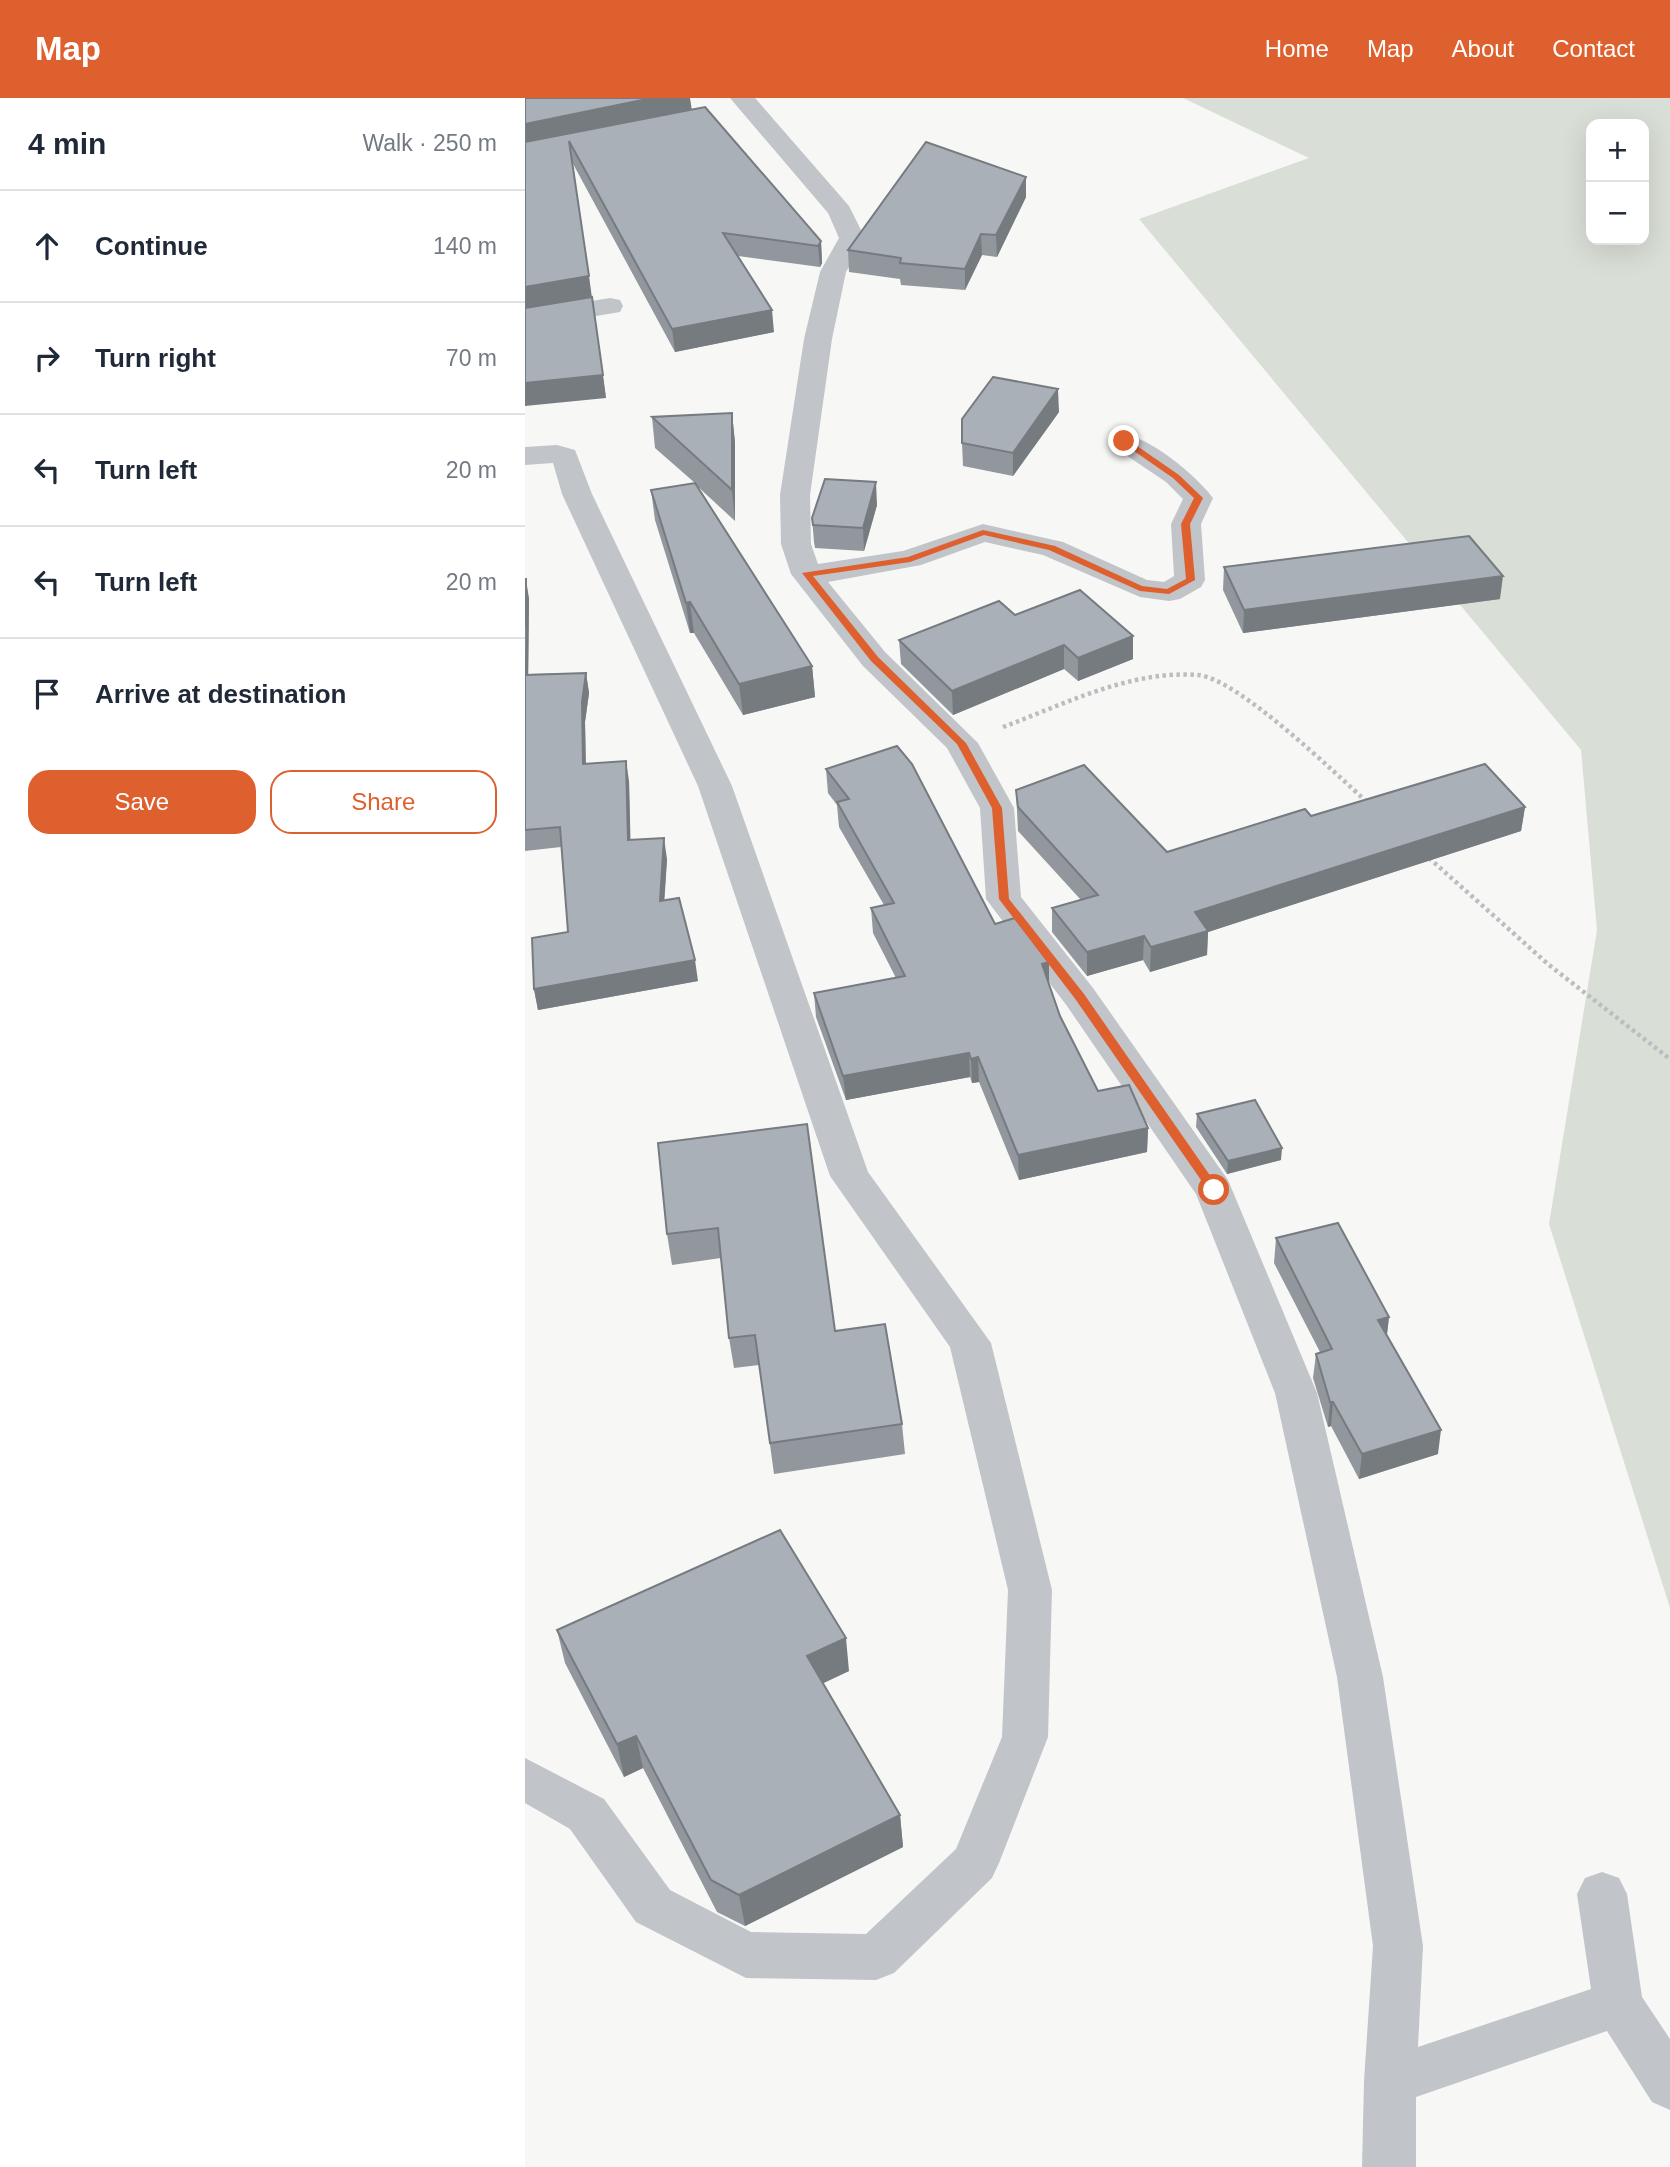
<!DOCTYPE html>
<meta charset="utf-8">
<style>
:root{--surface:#fff;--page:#f6f6f7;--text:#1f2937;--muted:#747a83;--line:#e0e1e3;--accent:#de602e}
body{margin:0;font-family:Arial,sans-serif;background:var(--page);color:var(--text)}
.controls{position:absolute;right:21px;top:21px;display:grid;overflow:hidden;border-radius:14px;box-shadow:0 7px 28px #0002}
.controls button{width:63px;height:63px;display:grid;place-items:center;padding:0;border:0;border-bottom:2px solid var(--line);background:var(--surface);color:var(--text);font:35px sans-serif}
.stop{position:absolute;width:21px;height:21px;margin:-16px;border:5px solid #de602e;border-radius:50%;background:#fff}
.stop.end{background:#de602e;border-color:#fff;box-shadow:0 2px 7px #0008}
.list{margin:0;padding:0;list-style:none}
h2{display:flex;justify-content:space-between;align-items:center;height:91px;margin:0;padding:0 28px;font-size:30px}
h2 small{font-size:23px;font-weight:400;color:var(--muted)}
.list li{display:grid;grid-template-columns:46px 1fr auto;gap:21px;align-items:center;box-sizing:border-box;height:112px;padding:0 28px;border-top:2px solid var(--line)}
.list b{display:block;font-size:26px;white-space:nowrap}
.list em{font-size:23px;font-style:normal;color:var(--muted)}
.actions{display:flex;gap:14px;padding:21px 28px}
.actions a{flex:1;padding:16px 0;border:2px solid var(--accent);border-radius:21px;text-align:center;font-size:24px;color:var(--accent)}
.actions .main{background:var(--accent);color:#fff}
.icon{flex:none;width:38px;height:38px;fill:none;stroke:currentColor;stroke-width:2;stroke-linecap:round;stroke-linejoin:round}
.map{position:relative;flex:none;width:1145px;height:2069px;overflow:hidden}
header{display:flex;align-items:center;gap:42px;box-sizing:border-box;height:98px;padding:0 35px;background:var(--accent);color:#fff}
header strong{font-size:33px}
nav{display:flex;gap:38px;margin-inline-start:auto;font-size:24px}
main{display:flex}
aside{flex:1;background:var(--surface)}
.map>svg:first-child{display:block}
.green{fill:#d9ded6;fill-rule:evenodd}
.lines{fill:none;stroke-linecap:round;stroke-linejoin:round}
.path{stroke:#bbbdc0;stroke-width:4.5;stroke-dasharray:3.5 3.5;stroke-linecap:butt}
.minor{fill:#c1c4c8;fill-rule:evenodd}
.wall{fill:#91979d}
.shaded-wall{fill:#767b80}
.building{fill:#a9b0b7;stroke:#767b80;stroke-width:2}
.route{fill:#de602e}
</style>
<header>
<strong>Map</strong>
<nav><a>Home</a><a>Map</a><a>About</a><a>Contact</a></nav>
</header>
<main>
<aside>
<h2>4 min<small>Walk · 250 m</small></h2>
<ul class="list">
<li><svg class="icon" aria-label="ahead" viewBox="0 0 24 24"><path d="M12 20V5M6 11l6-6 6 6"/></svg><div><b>Continue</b></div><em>140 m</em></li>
<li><svg class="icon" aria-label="right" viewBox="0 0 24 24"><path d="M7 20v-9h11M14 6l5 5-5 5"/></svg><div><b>Turn right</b></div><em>70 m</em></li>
<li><svg class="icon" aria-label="left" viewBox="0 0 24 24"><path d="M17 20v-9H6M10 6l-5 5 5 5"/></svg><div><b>Turn left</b></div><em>20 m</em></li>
<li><svg class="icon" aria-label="left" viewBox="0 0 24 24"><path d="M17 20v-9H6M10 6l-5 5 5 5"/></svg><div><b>Turn left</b></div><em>20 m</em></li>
<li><svg class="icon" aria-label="arrive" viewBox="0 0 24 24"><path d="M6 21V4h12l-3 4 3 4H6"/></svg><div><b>Arrive at destination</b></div></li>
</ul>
<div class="actions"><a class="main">Save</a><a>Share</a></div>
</aside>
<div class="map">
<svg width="1145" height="2069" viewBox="0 0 1145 2069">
<rect width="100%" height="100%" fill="#f7f8f5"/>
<!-- green -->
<path class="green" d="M658,0H1145V1510L1024,1126L1072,832L1056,652L614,121L784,60ZM1066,26H1119V142H1066Z"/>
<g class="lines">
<!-- path -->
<g class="path">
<path d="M478,629C540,606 605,572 673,577C712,580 811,676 843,705"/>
<polyline points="904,760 1024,867 1145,961"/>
</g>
<!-- minor -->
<g class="minor">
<path d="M205,0H230L324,108L340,140L321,174L307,241L285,397L286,446L293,466L378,453L458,426L538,444L622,482L639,484L649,478L646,426L658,401L641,384L589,349L585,343L589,337C616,330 672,378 688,400L676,426L680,482L676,489L655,501L644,503L615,499L518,457L460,444L396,467L303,484L360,554L453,645L489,710L496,799L568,890L703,1082L792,1295L858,1579L898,1848L893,1949L1066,1891L1052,1796L1060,1780L1077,1774L1094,1780L1102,1796L1117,1899L1145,1941V2012L1127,2004L1082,1933L891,1999V2069H837L839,1983L848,1848L812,1579L750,1295L671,1096L542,908L461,801L455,710L422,650L338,568L266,476L256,446L255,397L279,241L295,174L314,140L303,115Z"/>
<polygon points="85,200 95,202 98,208 95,214 0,230 0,214"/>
<polygon points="32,347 50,352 67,396 207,688 343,1074 466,1245 527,1492 523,1639 474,1765 467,1780 369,1875 351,1882 221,1880 111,1824 45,1731 0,1705 0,1660 79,1701 145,1792 226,1834 341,1836 431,1751 477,1639 483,1492 425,1249 305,1078 173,688 37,396 28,365 0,367 0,349"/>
</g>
</g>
<!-- wall -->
<g class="wall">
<polygon points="0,0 167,12 296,143 297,165 295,169 213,158 249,234 150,254 47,64 81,300"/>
<polygon points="501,99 472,159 457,157 440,192 376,187 375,181 324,174 323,152"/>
<polygon points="534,314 488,378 438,368 437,345"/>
<polygon points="207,315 210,345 210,423 171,387 287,568 290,599 218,617 169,535 165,535 130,422 126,392 170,385 130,350 127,319"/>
<polygon points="352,407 339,453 290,450 289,444 287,420"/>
<polygon points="699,469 975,501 718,535 698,492"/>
<polygon points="0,481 4,501 3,576 61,575 64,595 60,624 61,666 104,683 105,742 142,761 139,802 173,883 13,912 9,891 43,834 36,749 0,753"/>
<polygon points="490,517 608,538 608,561 553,583 539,571 428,617 376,566 374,542"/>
<polygon points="301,671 470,826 524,864 524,887 535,918 573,993 623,1030 622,1054 494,1082 454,984 447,985 445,979 321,1002 291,919 289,895 371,880 348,835 346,810 359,807 314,729 312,707 303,695"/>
<polygon points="491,692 642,754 786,718 1000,709 996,733 683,834 682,857 625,874 618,862 562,878 527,834 527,810 556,802 493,733"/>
<polygon points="672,1016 756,1062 702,1076 671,1029"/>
<polygon points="133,1045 310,1233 377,1326 380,1356 249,1376 234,1267 209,1270 204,1240 196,1160 147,1167 142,1136"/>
<polygon points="751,1140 864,1219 862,1237 913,1356 834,1381 806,1328 803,1329 788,1280 791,1256 795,1254 749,1165"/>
<polygon points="32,1532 324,1573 298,1585 375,1717 378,1749 220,1828 192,1814 118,1670 99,1679 40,1565"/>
</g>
<!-- shaded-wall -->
<g class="shaded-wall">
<polygon points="127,0 165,0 167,13 0,47 0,26"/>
<polygon points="501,79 501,99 472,159 471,137"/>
<polygon points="456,136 457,157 440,192 440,171"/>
<polygon points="296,143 297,165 295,169 293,148"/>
<polygon points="64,178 67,200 0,211 0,189"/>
<polygon points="247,212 249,234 150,254 147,231"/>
<polygon points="78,277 81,300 0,308 0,285"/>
<polygon points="533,291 534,314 488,378 488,355"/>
<polygon points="207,315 210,345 210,423 207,392"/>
<polygon points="351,384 352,407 339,453 338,430"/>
<polygon points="978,478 975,501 718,535 719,512"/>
<polygon points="1,481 4,501 3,597 0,581"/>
<polygon points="165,504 169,535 165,535 161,505"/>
<polygon points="608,538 608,561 553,583 553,560"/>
<polygon points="539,547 539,571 428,617 427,593"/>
<polygon points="287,568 290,599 218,617 214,586"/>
<polygon points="61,575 64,595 60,624 61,687 58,666 57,604"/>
<polygon points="101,663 104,683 106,762 103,742"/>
<polygon points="1000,709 996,733 683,834 682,857 625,874 626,849 670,814"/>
<polygon points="139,740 142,761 138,824 135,803"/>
<polygon points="619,838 618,862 562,878 562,854"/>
<polygon points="170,862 173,883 13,912 9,891"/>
<polygon points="524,864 524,889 517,866"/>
<polygon points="444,955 445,979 321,1002 318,978"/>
<polygon points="453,959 454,984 447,985 446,961"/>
<polygon points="623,1030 622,1054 494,1082 493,1057"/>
<polygon points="757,1050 756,1062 702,1076 703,1063"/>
<polygon points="864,1219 861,1243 853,1222"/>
<polygon points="805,1304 808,1304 806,1328 803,1329"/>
<polygon points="916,1332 913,1356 834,1381 837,1356"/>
<polygon points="321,1540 324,1573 286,1591 282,1558"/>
<polygon points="111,1638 118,1670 99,1679 92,1646"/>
<polygon points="375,1717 378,1749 220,1828 214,1797"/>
</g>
<!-- building -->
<g class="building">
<polygon points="0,0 127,0 0,26"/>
<polygon points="180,9 296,143 293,148 198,135 247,212 147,231 44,43 64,178 0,189 0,44"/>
<polygon points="401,44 501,79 471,137 456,136 440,171 375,165 376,160 323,152"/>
<polygon points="67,199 78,277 0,285 0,210"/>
<polygon points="468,279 533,291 488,355 437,345 437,321"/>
<polygon points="207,315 207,392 127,319"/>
<polygon points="300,381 351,384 338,430 288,427 287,420"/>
<polygon points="170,385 287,568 214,586 165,504 161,505 126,392"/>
<polygon points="944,438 978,478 719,512 699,469"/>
<polygon points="0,481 1,481 0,529"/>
<polygon points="555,492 608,538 553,560 539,547 427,593 374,542 474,503 490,517"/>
<polygon points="61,575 57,604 58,666 101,663 103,742 139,740 135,803 154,800 170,862 9,891 7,840 43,834 35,729 0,732 0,577"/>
<polygon points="372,648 387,666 470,826 490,820 524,864 517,866 535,918 573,993 604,987 623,1030 493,1057 453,959 446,961 444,955 318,978 289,895 380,878 346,810 369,805 312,704 324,701 301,671"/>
<polygon points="960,666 1000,709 670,814 683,833 626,849 619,838 562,854 527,810 573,797 493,709 491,692 559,667 642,754 780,711 786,718"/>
<polygon points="730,1002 757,1050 703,1063 672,1016"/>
<polygon points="282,1026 310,1233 360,1226 377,1326 245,1345 230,1237 204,1240 193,1130 142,1136 133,1045"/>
<polygon points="813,1125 864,1219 853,1222 916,1332 837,1356 808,1304 805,1304 791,1256 807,1251 751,1140"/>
<polygon points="255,1432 321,1540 282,1558 375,1717 214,1797 186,1782 111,1638 92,1646 32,1532"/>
</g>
<!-- route -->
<polygon class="route" points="596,341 602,341 654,377 678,400 665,426 670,482 644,496 615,493 524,452 459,437 385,464 288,478 353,559 441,645 477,710 484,801 559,896 693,1089 693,1095 685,1095 551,902 474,801 467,710 432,646 346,563 277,475 383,459 458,432 530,448 617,488 642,491 661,481 656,426 669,400 648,380 596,344"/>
</svg>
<div class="controls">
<button>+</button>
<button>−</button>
</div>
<div class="stop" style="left:689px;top:1092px"></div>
<div class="stop end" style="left:599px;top:343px"></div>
</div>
</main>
